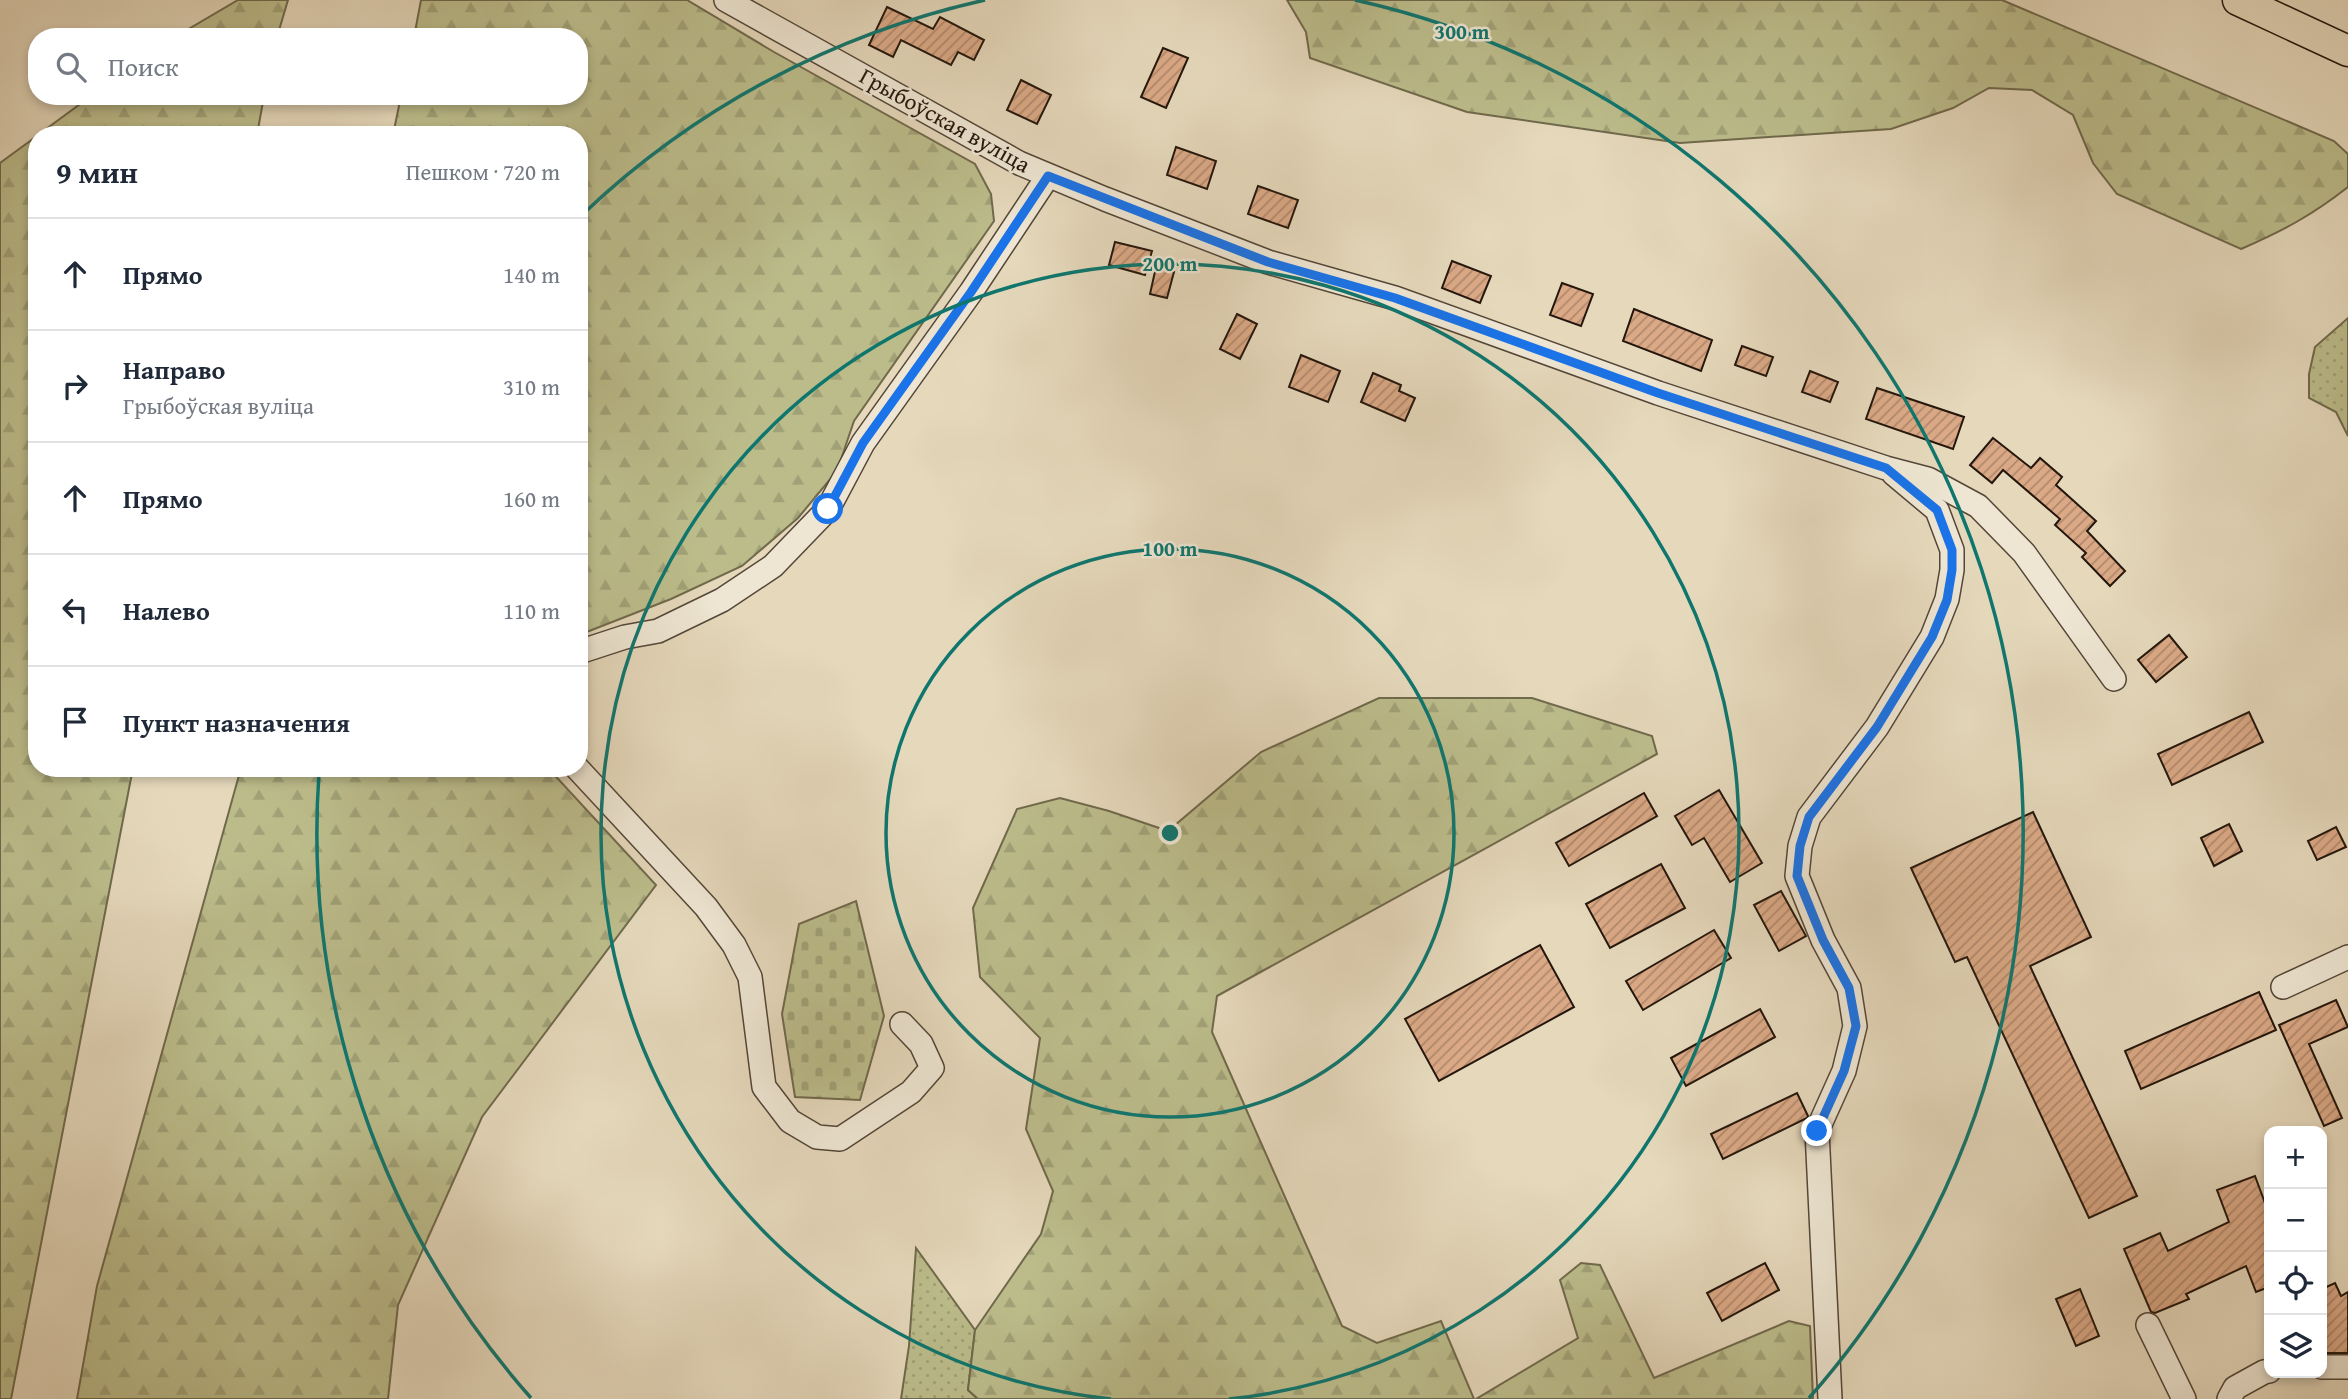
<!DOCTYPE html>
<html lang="ru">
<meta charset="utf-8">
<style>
:root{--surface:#fff;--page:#f6f6f7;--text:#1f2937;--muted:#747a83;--line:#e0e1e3}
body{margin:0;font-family:"Gentium Book Plus",serif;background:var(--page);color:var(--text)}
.controls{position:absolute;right:21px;bottom:21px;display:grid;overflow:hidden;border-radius:14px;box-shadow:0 4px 10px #0003}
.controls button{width:63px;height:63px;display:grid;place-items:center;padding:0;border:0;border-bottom:2px solid var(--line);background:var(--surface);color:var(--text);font:35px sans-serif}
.stop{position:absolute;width:21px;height:21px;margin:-16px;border:5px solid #1a73e8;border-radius:50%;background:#fff}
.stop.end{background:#1a73e8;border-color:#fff;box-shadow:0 2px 7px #0008}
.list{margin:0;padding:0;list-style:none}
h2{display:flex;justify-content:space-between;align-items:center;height:91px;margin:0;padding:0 28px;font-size:30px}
h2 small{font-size:23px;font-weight:400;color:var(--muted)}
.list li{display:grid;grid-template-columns:46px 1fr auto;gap:21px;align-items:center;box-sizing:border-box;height:112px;padding:0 28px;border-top:2px solid var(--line)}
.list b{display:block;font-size:26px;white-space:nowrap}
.list p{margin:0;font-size:23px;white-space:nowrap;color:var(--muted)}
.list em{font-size:23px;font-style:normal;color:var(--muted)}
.icon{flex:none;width:38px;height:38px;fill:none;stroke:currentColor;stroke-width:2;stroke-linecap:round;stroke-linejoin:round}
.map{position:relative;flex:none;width:2348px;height:1399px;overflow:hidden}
.search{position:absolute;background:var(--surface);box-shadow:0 4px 10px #0003;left:28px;top:28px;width:560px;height:77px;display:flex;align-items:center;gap:18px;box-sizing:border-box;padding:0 24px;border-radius:28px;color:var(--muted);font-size:26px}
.panel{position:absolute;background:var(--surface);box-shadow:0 4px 10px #0003;left:28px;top:126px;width:560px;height:651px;border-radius:28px}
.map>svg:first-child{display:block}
.grass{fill:url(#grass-dots);stroke:#70694c;stroke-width:2}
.forest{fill:url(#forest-firs);stroke:#70694c;stroke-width:2}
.cemetery{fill:url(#cemetery-stones);stroke:#70694c;stroke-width:2}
.building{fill:url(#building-hatch);stroke:#24160c;stroke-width:2}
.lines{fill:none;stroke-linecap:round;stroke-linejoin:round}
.minor-casing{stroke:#544638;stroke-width:26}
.major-casing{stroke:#24160c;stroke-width:33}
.minor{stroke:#eee6d3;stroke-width:23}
.major{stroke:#e5d8bb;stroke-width:30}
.route{stroke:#1a73e8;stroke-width:9}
.ring{fill:none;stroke:#0f766e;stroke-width:3.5}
.labels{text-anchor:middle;stroke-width:5;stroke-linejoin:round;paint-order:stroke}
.street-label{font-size:23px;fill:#24160c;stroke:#eee6d3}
.centre{fill:#0f766e;stroke:#eee6d3;stroke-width:3.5}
.ring-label{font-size:21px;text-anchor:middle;font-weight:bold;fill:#0f766e;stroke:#eee6d3;stroke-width:5;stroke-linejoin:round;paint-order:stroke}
</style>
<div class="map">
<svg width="2348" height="1399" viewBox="0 0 2348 1399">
<defs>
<pattern id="grass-dots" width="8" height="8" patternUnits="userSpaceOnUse" patternTransform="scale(1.75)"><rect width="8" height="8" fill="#bcbc8b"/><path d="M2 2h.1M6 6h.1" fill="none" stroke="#a1a177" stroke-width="1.8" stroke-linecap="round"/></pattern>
<pattern id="forest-firs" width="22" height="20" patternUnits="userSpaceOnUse" patternTransform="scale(1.75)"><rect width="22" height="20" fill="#bcbc8b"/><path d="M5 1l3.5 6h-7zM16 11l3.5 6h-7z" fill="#a1a177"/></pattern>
<pattern id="cemetery-stones" width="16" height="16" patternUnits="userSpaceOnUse" patternTransform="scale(1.75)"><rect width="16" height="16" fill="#bcbc8b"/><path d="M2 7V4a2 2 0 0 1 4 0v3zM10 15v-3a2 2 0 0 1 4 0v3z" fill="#a1a177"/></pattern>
<pattern id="building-hatch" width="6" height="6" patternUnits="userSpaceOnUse" patternTransform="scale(1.75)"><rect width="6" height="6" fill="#dba986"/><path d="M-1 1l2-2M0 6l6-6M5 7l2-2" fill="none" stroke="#b1896c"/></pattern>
</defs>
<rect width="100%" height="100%" fill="#e5d8bb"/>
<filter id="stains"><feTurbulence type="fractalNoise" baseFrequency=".00286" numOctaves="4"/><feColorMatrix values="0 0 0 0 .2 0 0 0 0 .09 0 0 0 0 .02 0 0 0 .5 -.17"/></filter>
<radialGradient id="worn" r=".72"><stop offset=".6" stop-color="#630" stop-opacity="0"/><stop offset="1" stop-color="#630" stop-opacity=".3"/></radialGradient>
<!-- grass -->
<g class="grass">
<polygon points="2348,318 2348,436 2336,412 2309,398 2309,374 2315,347"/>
<polygon points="916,1248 975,1330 968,1390 978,1399 901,1399 909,1346"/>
</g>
<!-- forest -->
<g class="forest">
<polygon points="238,0 288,0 277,37 175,37"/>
<polygon points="421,0 687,0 774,52 975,164 991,194 994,221 854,421 837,471 798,518 742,566 671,599 579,635 579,135 393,135 401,96 579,96 579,37 414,37"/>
<path d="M1287,0H2002L2334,141L2348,154V187C2311,216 2284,230 2241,249L2117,194L2093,163L2073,115L2032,90L1989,88L1953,108L1891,129L1680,143L1467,112L1310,58L1306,32Z"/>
<polygon points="91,96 264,96 257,135 38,135"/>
<polygon points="37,136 37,768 133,768 11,1399 0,1399 0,163"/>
<polygon points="1379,698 1532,698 1652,736 1657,754 1217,996 1212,1032 1342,1326 1377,1343 1441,1321 1474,1399 978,1399 968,1390 975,1330 1041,1234 1053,1191 1026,1129 1040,1038 980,977 973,908 1017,809 1060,798 1109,811 1168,831 1261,752"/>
<polygon points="241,768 548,768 656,885 482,1117 398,1305 388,1399 77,1399 97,1286"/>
<polygon points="1581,1263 1600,1265 1654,1378 1789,1321 1810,1326 1813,1399 1476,1399 1578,1338 1560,1280"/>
</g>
<!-- cemetery -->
<polygon class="cemetery" points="856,901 884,1016 860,1100 795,1097 782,1014 799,924"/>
<!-- building -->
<g class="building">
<polygon points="887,7 933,29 940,17 984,40 974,60 958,52 951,65 901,40 893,57 869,45"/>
<polygon points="1163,48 1188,58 1166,108 1141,97"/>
<polygon points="1021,80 1051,95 1037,124 1007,110"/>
<polygon points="1176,147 1216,161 1207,189 1167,175"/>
<polygon points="1258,186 1298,200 1288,228 1248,214"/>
<polygon points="1115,242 1152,251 1145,275 1109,265"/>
<polygon points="1452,261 1491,276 1480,303 1442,288"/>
<polygon points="1156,267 1174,272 1167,298 1150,294"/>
<polygon points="1562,283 1593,294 1581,326 1550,315"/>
<polygon points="1634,309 1712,340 1701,371 1623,341"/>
<polygon points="1237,314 1257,324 1240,359 1220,349"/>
<polygon points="1742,346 1773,357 1766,376 1735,365"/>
<polygon points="1301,355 1340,371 1328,402 1289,387"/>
<polygon points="1810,371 1838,382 1830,402 1802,392"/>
<polygon points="1373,373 1401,385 1399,391 1415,398 1405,421 1361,402"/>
<polygon points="1877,388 1964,417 1953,449 1866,419"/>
<polygon points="1993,438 2031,468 2040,458 2062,477 2056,485 2096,521 2087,531 2125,571 2110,586 2082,557 2086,553 2055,525 2060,519 2003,470 1992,483 1970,465"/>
<polygon points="2169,635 2187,657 2156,682 2138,660"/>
<polygon points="2249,712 2263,742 2172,785 2158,754"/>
<polygon points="1719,790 1762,863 1730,882 1704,838 1692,845 1675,816"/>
<polygon points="1644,793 1657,816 1569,866 1556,843"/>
<polygon points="2033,812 2091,937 2030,966 2137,1196 2089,1218 1967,957 1955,962 1911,868"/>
<polygon points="2229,824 2242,851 2214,866 2201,838"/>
<polygon points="2336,827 2346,847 2317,860 2308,841"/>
<polygon points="1661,864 1685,908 1610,948 1586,904"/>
<polygon points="1781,891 1806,936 1779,951 1754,905"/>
<polygon points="1714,930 1731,958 1643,1010 1626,981"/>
<polygon points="1540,945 1574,1007 1439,1081 1405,1019"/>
<polygon points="2259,992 2276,1030 2141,1089 2125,1051"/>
<polygon points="2336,1000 2348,1027 2309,1044 2342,1118 2324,1126 2279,1025"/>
<polygon points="1760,1009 1775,1037 1686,1086 1671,1058"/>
<polygon points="1797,1093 1808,1116 1807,1118 1723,1159 1711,1134"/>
<polygon points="2255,1176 2269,1214 2269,1287 2256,1292 2246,1266 2186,1294 2189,1299 2155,1313 2151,1312 2124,1249 2160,1233 2168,1251 2229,1222 2217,1190"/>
<polygon points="1765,1263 1779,1290 1722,1321 1707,1293"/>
<polygon points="2335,1283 2341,1296 2348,1292 2348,1353 2322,1353 2322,1289"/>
<polygon points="2080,1289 2099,1336 2076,1346 2056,1299"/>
</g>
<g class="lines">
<!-- minor casing -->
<g class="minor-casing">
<g id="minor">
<polyline points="726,0 1019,163 1105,199 1268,262 1395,298 1658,393 1886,468 1928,479 1978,506 2024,553 2114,679"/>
<polyline points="579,652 625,637 658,631 722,600 773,566 828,509 863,443 971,292 1048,176"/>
<polyline points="577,768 706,907 734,945 750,977 764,1087 790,1121 817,1137 840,1139 911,1092 932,1068 921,1044 902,1024"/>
<polyline points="2283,987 2348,957"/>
<polyline points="2148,1325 2184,1399"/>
<polyline points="2322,1367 2348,1367"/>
<polyline points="1830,1399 1817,1131 1844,1071 1855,1026 1849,988 1823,940 1797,876 1800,846 1809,817 1877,727 1932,637 1947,599 1952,570 1952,550 1937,510 1894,474"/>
<polyline points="2229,1399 2235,1388 2264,1372 2269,1371"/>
</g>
</g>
<!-- major casing -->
<g class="major-casing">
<polyline id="major" points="2238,0 2348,51"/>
</g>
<!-- minor -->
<use href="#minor" class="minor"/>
<!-- major -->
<use href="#major" class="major"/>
</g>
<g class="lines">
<!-- route -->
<polyline class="route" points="828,509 863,443 971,292 1048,176 1268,262 1395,298 1658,393 1886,468 1937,510 1952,550 1952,570 1947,600 1932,637 1877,727 1809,817 1800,846 1797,876 1823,940 1849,988 1856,1026 1844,1071 1817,1131"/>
</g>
<!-- distance rings -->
<g class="ring">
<circle cx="1170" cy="833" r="284"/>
<path d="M1111 1399A569 569 0 1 1 1229 1399"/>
<path d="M531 1398A853 853 0 0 1 319 773M583 214A853 853 0 0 1 985 0M1355 0A853 853 0 0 1 1809 1398"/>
</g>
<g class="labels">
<!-- street labels -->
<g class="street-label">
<text transform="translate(945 120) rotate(29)" y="8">Грыбоўская вуліца</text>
</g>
</g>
<circle cx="1170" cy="833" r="10" class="centre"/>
<g class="ring-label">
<text x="1462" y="39">300 m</text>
<text x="1170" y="271">200 m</text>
<text x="1170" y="556">100 m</text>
</g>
<rect width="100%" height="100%" filter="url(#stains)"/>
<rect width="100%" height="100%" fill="url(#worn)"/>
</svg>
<div class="controls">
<button>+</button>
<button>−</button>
<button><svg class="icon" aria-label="locate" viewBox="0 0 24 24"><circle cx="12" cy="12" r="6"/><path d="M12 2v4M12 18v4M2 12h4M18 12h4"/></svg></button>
<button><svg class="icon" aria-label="layers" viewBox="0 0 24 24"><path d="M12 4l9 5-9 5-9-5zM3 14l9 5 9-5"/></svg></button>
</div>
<div class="stop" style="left:828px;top:509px"></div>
<div class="stop end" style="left:1817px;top:1131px"></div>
<div class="search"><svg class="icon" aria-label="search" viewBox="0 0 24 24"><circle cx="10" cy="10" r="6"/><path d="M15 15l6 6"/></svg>Поиск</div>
<section class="panel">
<h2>9 мин<small>Пешком · 720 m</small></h2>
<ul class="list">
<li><svg class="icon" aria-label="ahead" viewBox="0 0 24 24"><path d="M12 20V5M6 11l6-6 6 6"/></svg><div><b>Прямо</b></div><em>140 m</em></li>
<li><svg class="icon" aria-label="right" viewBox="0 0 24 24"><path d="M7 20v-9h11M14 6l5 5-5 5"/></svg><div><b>Направо</b><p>Грыбоўская вуліца</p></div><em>310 m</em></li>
<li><svg class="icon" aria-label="ahead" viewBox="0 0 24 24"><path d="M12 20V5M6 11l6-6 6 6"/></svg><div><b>Прямо</b></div><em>160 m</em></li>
<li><svg class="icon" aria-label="left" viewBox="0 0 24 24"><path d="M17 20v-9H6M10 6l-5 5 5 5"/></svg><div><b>Налево</b></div><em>110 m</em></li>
<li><svg class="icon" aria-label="arrive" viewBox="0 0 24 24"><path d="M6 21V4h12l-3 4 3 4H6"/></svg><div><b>Пункт назначения</b></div></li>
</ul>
</section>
</div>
